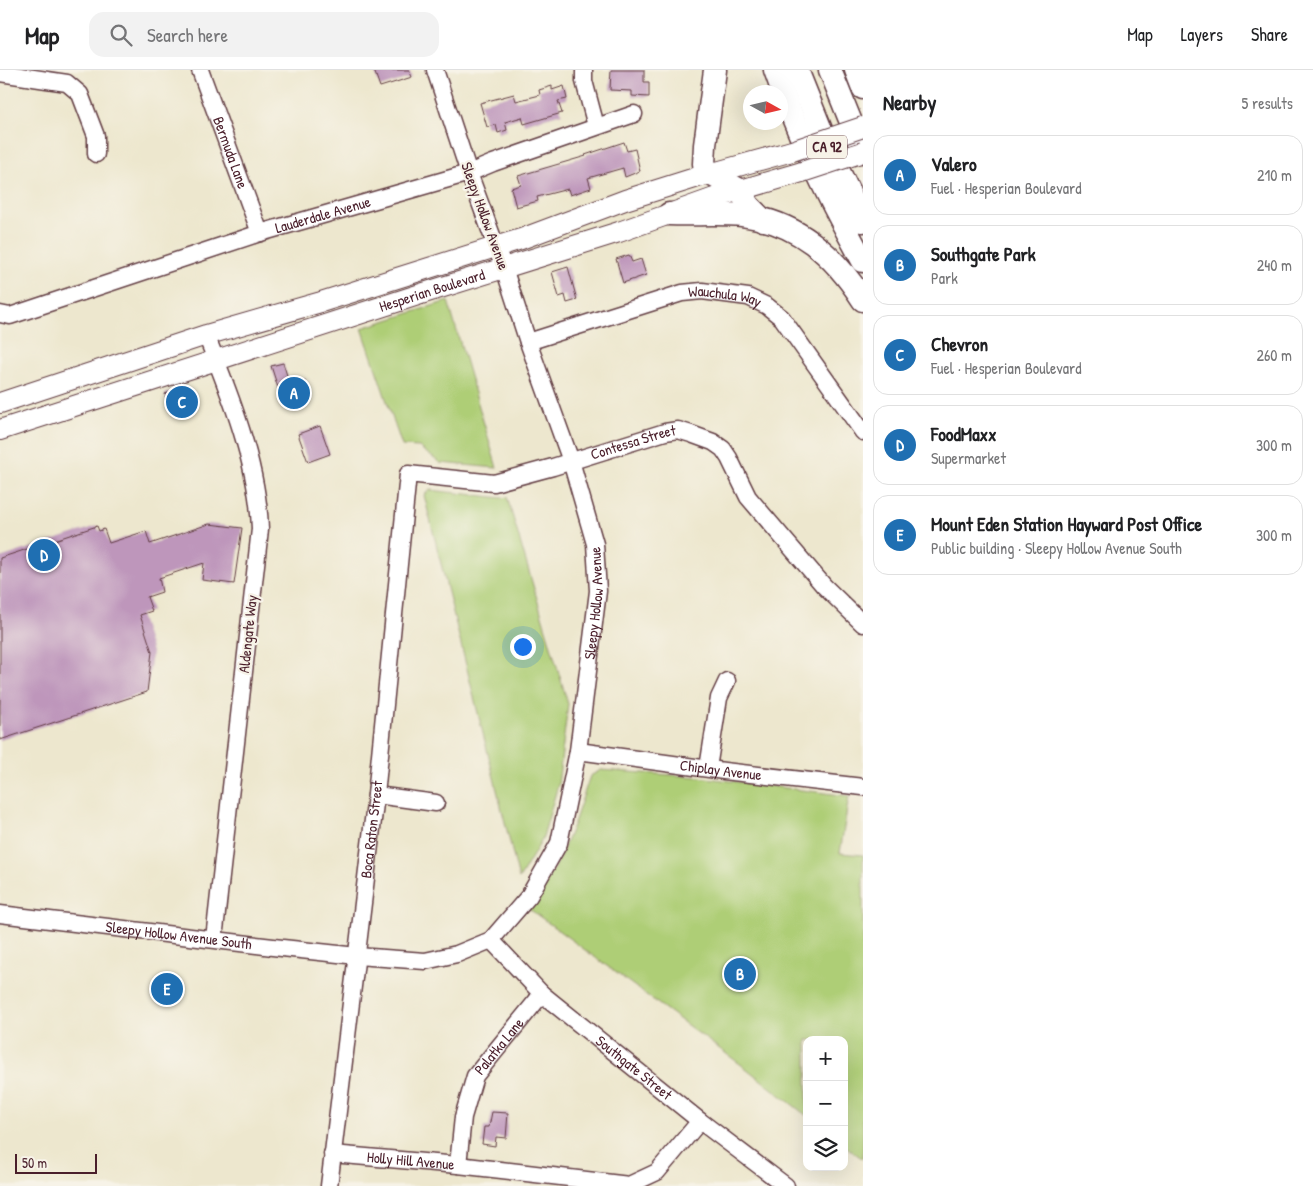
<!DOCTYPE html>
<meta charset="utf-8">
<style>
:root{--surface:#fff;--page:#f2f2f2;--text:#202124;--muted:#757577;--line:#e0e0e0;--accent:#1f6fb2}
body{margin:0;font-family:"Patrick Hand",sans-serif;background:var(--page);color:var(--text)}
.controls{position:absolute;right:15px;bottom:15px;display:grid;overflow:hidden;border-radius:10px;box-shadow:0 5px 20px #0002}
.controls button{width:45px;height:45px;display:grid;place-items:center;padding:0;border:0;border-bottom:1px solid var(--line);background:var(--surface);color:var(--text);font:25px sans-serif}
.compass{position:absolute;left:743px;top:15px;width:45px;height:45px;border-radius:50%;background:var(--surface);box-shadow:0 5px 20px #0002;rotate:98deg}
.scale{position:absolute;left:15px;bottom:12px;width:82px;box-sizing:border-box;padding-left:5px;border:2px solid #4a1f2b;border-top:0;font-size:14px;line-height:18px;white-space:nowrap;color:#4a1f2b;-webkit-text-stroke:4px #f7f3e8;paint-order:stroke}
.you{position:absolute;left:522px;top:576px;width:18px;height:18px;margin:-12px;border:4px solid #fff;border-radius:50%;background:#1a73e8;box-shadow:0 0 0 8px #1a73e833}
.badge{display:grid;place-items:center;width:32px;height:32px;border-radius:50%;background:var(--accent);color:#fff;font-size:16px;font-weight:700}
.pin{position:absolute;translate:-50% -50%;border:2px solid #fff;box-shadow:0 1px 5px #0006}
.list{margin:0;padding:0;list-style:none}
h2{display:flex;justify-content:space-between;align-items:center;height:65px;margin:0;padding:0 20px;font-size:21px}
h2 small{font-size:16px;font-weight:400;color:var(--muted)}
.list li{display:grid;grid-template-columns:32px 1fr auto;gap:15px;align-items:center;box-sizing:border-box;height:80px;margin:0 10px 10px;padding:0 10px;border:1px solid var(--line);border-radius:15px}
.list b{display:block;font-size:19px;white-space:nowrap}
.list p{margin:0;font-size:16px;white-space:nowrap;color:var(--muted)}
.list em{font-size:16px;font-style:normal;color:var(--muted)}
.icon{flex:none;width:28px;height:28px;fill:none;stroke:currentColor;stroke-width:2;stroke-linecap:round;stroke-linejoin:round}
.map{position:relative;flex:none;width:863px;height:1116px;overflow:hidden}
header{display:flex;align-items:center;gap:30px;box-sizing:border-box;height:70px;padding:0 25px;background:var(--surface);border-bottom:1px solid var(--line)}
header strong{font-size:24px}
nav{display:flex;gap:28px;margin-inline-start:auto;font-size:18px}
.search{width:350px;height:45px;background:var(--page);display:flex;align-items:center;gap:12px;box-sizing:border-box;padding:0 18px;border-radius:15px;color:var(--muted);font-size:19px}
main{display:flex}
aside{flex:1;background:var(--surface)}
.map>svg:first-child{display:block}
.green{fill:#aece76;stroke:#7c7650}
.building{fill:#be96bb}
.lines{fill:none;stroke-linecap:round;stroke-linejoin:round}
.minor-casing{stroke:#623d43;stroke-width:19}
.major-casing{stroke:#623d43;stroke-width:22}
.highway-casing{stroke:#623d43;stroke-width:25}
.minor{stroke:#fff;stroke-width:16}
.major{stroke:#fff;stroke-width:20}
.highway{stroke:#fff;stroke-width:22}
.major-bridge-casing{stroke:#623d43;stroke-width:22;stroke-linecap:butt}
.major-bridge{stroke:#fff;stroke-width:20}
.labels{text-anchor:middle;stroke-width:4.5;stroke-linejoin:round;paint-order:stroke}
.shield{fill:#f7f3e8;stroke:#7e5f64;stroke-width:1}
.shield-label{font-size:14px;font-weight:bold;fill:#4a1f2b}
.street-label{font-size:15px;fill:#4a1f2b;stroke:#f7f3e8}
</style>
<header>
<strong>Map</strong>
<div class="search"><svg class="icon" aria-label="search" viewBox="0 0 24 24"><circle cx="10" cy="10" r="6"/><path d="M15 15l6 6"/></svg>Search here</div>
<nav><a>Map</a><a>Layers</a><a>Share</a></nav>
</header>
<main>
<div class="map">
<svg width="863" height="1116" viewBox="0 0 863 1116">
<rect width="100%" height="100%" fill="#f7f3e8"/>
<filter id="ink" filterUnits="userSpaceOnUse"><feTurbulence type="fractalNoise" baseFrequency=".02" numOctaves="2"/><feDisplacementMap in="SourceGraphic" scale="10" xChannelSelector="R" yChannelSelector="G"/><feConvolveMatrix kernelMatrix="1 2 1 2 8 2 1 2 1" color-interpolation-filters="sRGB"/></filter>
<filter id="wash" filterUnits="userSpaceOnUse"><feTurbulence type="fractalNoise" baseFrequency=".0096" numOctaves="4" result="noise"/><feDisplacementMap in="SourceGraphic" scale="20" xChannelSelector="R" yChannelSelector="G"/><feGaussianBlur stdDeviation="1.12" result="paint"/><feColorMatrix in="noise" values="0 0 0 0 0 0 0 0 0 0 0 0 0 0 0 0 0 1.4 0 .05"/><feComposite in="paint" operator="in"/></filter>
<g filter="url(#wash)">
<rect width="100%" height="100%" fill="#ede7ce"/>
<!-- green -->
<g class="green">
<polygon points="448,231 497,398 440,393 419,377 402,376 362,258"/>
<polygon points="430,420 502,428 507,427 568,634 558,715 542,770 519,809 424,425"/>
<polygon points="601,700 699,707 849,726 840,783 863,785 863,1089 844,1075 844,970 807,970 807,1046 747,999 528,838 557,794 574,753 590,706"/>
</g>
<g id="blocks">
<!-- building -->
<g class="building">
<polygon points="374,0 409,0 412,7 380,17"/>
<polygon points="611,0 644,0 644,12 649,12 649,27 632,26 632,21 610,20"/>
<polygon points="552,16 552,20 564,16 567,29 558,31 562,43 524,54 522,47 505,52 507,60 498,63 496,55 487,57 480,33 514,24 516,31 540,25 539,20"/>
<polygon points="624,72 627,81 635,79 640,101 625,107 623,98 588,108 591,118 570,125 568,119 537,127 538,131 516,137 511,118 521,115 518,106 586,86 585,85"/>
<polygon points="629,185 632,192 641,189 646,205 623,213 616,189"/>
<polygon points="568,197 577,230 567,233 565,225 559,227 552,202"/>
<polygon points="283,293 290,315 305,311 310,325 283,333 271,296"/>
<polygon points="185,318 191,339 172,345 165,324"/>
<polygon points="320,356 330,384 308,392 298,364"/>
<polygon points="209,454 242,458 234,514 202,510 204,493 159,508 162,522 147,527 152,541 140,545 152,582 147,622 0,670 0,488 97,456 99,461 104,459 109,473 146,461 150,474"/>
<polygon points="492,1042 508,1043 506,1068 496,1067 495,1076 482,1074 484,1057 489,1057"/>
</g>
</g>
</g>
<g filter="url(#ink)">
<use href="#blocks" fill-opacity="0" stroke="#623d43" stroke-width="1"/>
<g class="lines">
<!-- minor casing -->
<g class="minor-casing">
<g id="minor">
<path id="s1" d="M200,0L260,163"/>
<polyline points="584,0 584,11 596,56"/>
<polyline points="0,3 67,13 80,24 96,66 96,84"/>
<path id="s2" d="M0,244L10,246L260,163L469,103L493,93L634,44"/>
<path d="M206,265C230,324 258,395 260,459L214,869"/>
<path id="s3" d="M528,272L682,223L702,221L748,227L767,236L782,248L863,362"/>
<path id="s4" d="M578,681L724,701L863,717"/>
<polyline points="708,698 719,628 727,611"/>
<polyline points="376,725 436,733"/>
<path id="s5" d="M0,844L273,877L357,886L425,891L457,884L491,870L529,826L559,773L578,681L598,521L595,474L571,391L528,272L504,198L469,103L435,0"/>
<path id="s6" d="M491,870L542,924L700,1051L786,1116"/>
<path id="s7" d="M332,1084L458,1095L629,1115L657,1102L700,1051"/>
<path id="s8" d="M458,1095L463,1047L475,1006L542,924"/>
<path id="s9" d="M329,1116L376,725L408,404L494,413L553,397L665,362L678,360L691,364L713,372L723,379L729,388L748,427L824,516L863,554"/>
</g>
</g>
<!-- major casing -->
<g class="major-casing">
<g id="major">
<polyline points="0,333 206,265 321,232 521,169 625,130 695,108 792,81"/>
<path id="s10" d="M0,360L424,223L619,162L717,127L802,102"/>
</g>
</g>
<!-- highway casing -->
<g class="highway-casing">
<g id="highway">
<polyline points="715,0 705,75 704,94 710,104 740,120 748,135 763,150"/>
<path d="M775,0C798,67 829,130 863,191"/>
<polyline points="797,0 831,85 863,151"/>
<polyline points="830,0 863,82"/>
<polyline points="856,0 863,18"/>
<path d="M669,144C692,145 719,143 742,145C798,152 834,185 863,230"/>
</g>
</g>
<!-- minor -->
<use href="#minor" class="minor"/>
<!-- major -->
<use href="#major" class="major"/>
<!-- highway -->
<use href="#highway" class="highway"/>
<!-- major-bridge casing -->
<g class="major-bridge-casing">
<g id="major-bridge">
<polyline points="792,81 863,57"/>
<polyline points="802,102 863,82"/>
</g>
</g>
<!-- major-bridge -->
<use href="#major-bridge" class="major-bridge"/>
</g>
</g>
<g class="labels">
<!-- shield labels -->
<rect class="shield" x="807" y="65.5" width="40" height="23" rx="4"/>
<g class="shield-label">
<text x="827" y="82">CA 92</text>
</g>
<!-- street labels -->
<g class="street-label">
<text dy="5" stroke="none"><textPath href="#s1" startOffset="88">Bermuda Lane</textPath></text>
<text dy="5" stroke="none"><textPath href="#s2" startOffset="339">Lauderdale Avenue</textPath></text>
<text transform="translate(485 146) rotate(70)" y="5">Sleepy Hollow Avenue</text>
<text dy="5" stroke="none"><textPath href="#s10" startOffset="454">Hesperian Boulevard</textPath></text>
<text dy="5" stroke="none"><textPath href="#s3" startOffset="205">Wauchula Way</textPath></text>
<text dy="5" stroke="none"><textPath href="#s9" startOffset="948">Contessa Street</textPath></text>
<text dy="5" stroke="none"><textPath href="#s5" startOffset="859">Sleepy Hollow Avenue</textPath></text>
<text transform="translate(248 564) rotate(-84)" y="5">Aldengate Way</text>
<text dy="5" stroke="none"><textPath href="#s4" startOffset="144">Chiplay Avenue</textPath></text>
<text dy="5" stroke="none"><textPath href="#s9" startOffset="359">Boca Raton Street</textPath></text>
<text dy="5" stroke="none"><textPath href="#s5" startOffset="180">Sleepy Hollow Avenue South</textPath></text>
<text dy="5" stroke="none"><textPath href="#s8" startOffset="129">Palatka Lane</textPath></text>
<text dy="5" stroke="none"><textPath href="#s6" startOffset="192">Southgate Street</textPath></text>
<text dy="5" stroke="none"><textPath href="#s7" startOffset="79">Holly Hill Avenue</textPath></text>
</g>
</g>
</svg>
<div class="controls">
<button>+</button>
<button>−</button>
<button><svg class="icon" aria-label="layers" viewBox="0 0 24 24"><path d="M12 4l9 5-9 5-9-5zM3 14l9 5 9-5"/></svg></button>
</div>
<svg class="compass" viewBox="-18 -18 36 36"><path d="M0-13l5 13h-10z" fill="#e53935"/><path d="M0 13l5-13h-10z" fill="#757577"/></svg>
<div class="scale">50 m</div>
<div class="you"></div>
<div class="pin badge" style="left:294px;top:323px">A</div>
<div class="pin badge" style="left:740px;top:904px">B</div>
<div class="pin badge" style="left:182px;top:332px">C</div>
<div class="pin badge" style="left:44px;top:485px">D</div>
<div class="pin badge" style="left:167px;top:919px">E</div>
</div>
<aside>
<h2>Nearby<small>5 results</small></h2>
<ul class="list">
<li><span class="badge">A</span><div><b>Valero</b><p>Fuel · Hesperian Boulevard</p></div><em>210 m</em></li>
<li><span class="badge">B</span><div><b>Southgate Park</b><p>Park</p></div><em>240 m</em></li>
<li><span class="badge">C</span><div><b>Chevron</b><p>Fuel · Hesperian Boulevard</p></div><em>260 m</em></li>
<li><span class="badge">D</span><div><b>FoodMaxx</b><p>Supermarket</p></div><em>300 m</em></li>
<li><span class="badge">E</span><div><b>Mount Eden Station Hayward Post Office</b><p>Public building · Sleepy Hollow Avenue South</p></div><em>300 m</em></li>
</ul>
</aside>
</main>
